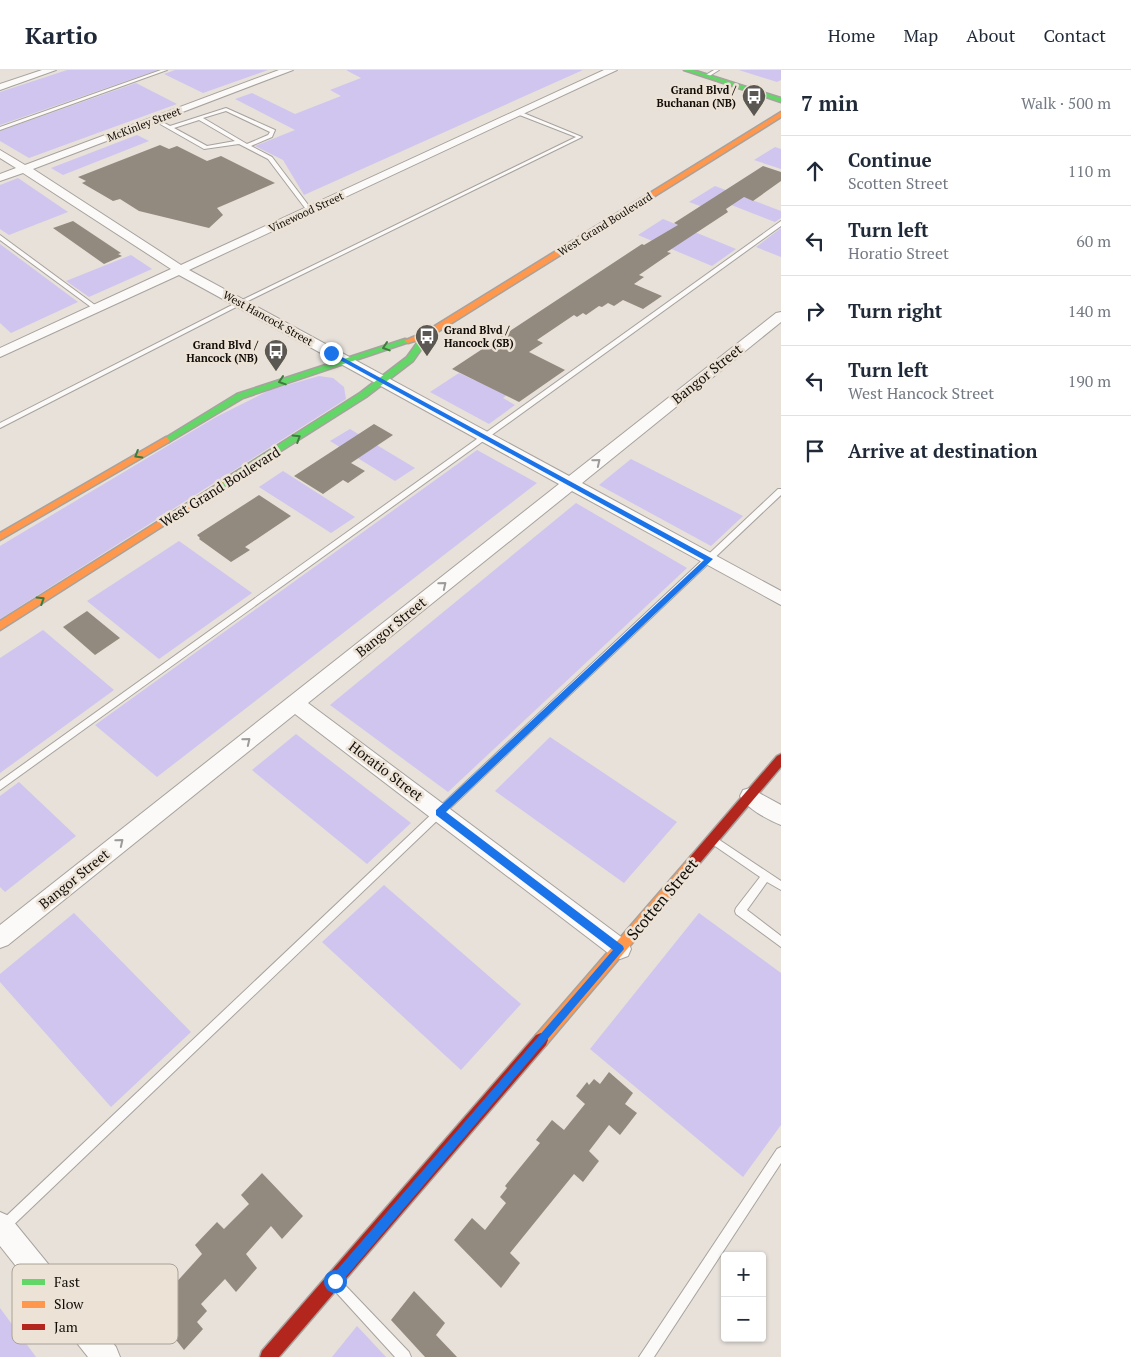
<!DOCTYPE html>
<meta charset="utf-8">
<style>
:root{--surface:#fff;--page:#f2f2f3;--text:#1f2937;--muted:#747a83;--line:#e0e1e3}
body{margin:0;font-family:"PT Serif",serif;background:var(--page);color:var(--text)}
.controls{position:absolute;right:15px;bottom:15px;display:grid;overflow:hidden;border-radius:5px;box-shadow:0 1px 4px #0004}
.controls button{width:45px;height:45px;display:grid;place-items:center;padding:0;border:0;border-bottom:1px solid var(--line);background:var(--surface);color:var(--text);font:25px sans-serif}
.stop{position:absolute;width:15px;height:15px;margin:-11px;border:4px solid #1a73e8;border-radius:50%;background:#fff}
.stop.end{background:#1a73e8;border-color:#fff;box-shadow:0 1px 5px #0008}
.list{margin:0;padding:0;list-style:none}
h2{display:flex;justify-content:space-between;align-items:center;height:65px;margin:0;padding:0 20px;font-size:21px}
h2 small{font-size:16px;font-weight:400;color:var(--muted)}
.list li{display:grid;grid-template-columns:32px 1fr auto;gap:15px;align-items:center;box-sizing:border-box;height:70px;padding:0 20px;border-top:1px solid var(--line)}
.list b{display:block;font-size:19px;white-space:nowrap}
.list p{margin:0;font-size:16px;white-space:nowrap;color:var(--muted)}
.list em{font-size:16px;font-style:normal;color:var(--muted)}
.icon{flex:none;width:28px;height:28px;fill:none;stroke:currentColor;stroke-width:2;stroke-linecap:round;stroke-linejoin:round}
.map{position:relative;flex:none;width:781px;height:1287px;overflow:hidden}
header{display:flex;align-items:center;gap:30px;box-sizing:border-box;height:70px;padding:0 25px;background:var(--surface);border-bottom:1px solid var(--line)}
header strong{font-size:24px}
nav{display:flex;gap:28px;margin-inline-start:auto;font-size:18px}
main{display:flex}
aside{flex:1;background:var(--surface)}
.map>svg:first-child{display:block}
.green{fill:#d0c5ee}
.building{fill:#928a7e}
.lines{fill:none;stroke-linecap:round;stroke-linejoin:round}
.lane-casing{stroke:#a7a29d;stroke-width:2}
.street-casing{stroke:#a7a29d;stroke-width:2}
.fast-casing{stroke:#a7a29d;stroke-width:3}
.slow-casing{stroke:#a7a29d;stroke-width:3}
.jam-casing{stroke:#a7a29d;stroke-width:3}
.lane{fill:#fbfaf9;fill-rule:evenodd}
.street{fill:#fbfaf9;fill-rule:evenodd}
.fast{fill:#63d668;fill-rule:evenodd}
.slow{fill:#ff974d;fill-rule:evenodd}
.jam{fill:#b3261e;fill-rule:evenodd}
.oneway{stroke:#3e7c3d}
.oneway2{stroke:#9d9b99}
.route{fill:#1a73e8}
.labels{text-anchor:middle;stroke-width:5;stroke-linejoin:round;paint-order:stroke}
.far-poi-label{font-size:11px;font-weight:bold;fill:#100d08;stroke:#ece2d5;text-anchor:end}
.far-street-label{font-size:11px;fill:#100d08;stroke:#ece2d5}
.street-label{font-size:14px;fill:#100d08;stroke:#ece2d5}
.near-street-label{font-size:16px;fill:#100d08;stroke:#ece2d5}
.key{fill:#ece2d5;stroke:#aaa298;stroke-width:1}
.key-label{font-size:14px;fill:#100d08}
</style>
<header>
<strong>Kartio</strong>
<nav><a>Home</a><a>Map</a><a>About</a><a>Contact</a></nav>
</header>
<main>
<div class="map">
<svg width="781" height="1287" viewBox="0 0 781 1287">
<rect width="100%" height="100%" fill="#e7e1da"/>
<!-- green -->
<g class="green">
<polygon points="67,0 158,0 0,55 0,22"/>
<polygon points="175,0 268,0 203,23 164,4"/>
<polygon points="346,0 583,0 304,125 283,90 255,76 295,60 235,29 252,23 295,44 341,26 330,20 361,8"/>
<polygon points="739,0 781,0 781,10 777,12"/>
<polygon points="136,13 177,34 29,88 0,71 0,61"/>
<polygon points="137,65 149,71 63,105 51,98"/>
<polygon points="775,77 781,79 781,99 754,90"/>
<polygon points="18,108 68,142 9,165 0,159 0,115"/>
<polygon points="715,116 781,141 781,148 775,152 716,129 703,137 689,132"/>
<polygon points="663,149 736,179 712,196 638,165"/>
<polygon points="781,158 781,187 756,177"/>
<polygon points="0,174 78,232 11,263 0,253"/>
<polygon points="131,185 152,199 89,227 66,211"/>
<polygon points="459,303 474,310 512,321 503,328 515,335 489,354 430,322"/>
<polygon points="319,306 333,308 344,317 346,329 0,549 0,476 216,347 270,320"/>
<polygon points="350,359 415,398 395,411 330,371"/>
<polygon points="477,380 537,413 157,707 95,655"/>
<polygon points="631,389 743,446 711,476 599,415"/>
<polygon points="283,401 355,447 331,463 259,417"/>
<polygon points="576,433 687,498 448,722 330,635"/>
<polygon points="179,471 252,523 159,589 87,531"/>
<polygon points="43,560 114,620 0,703 0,588"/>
<polygon points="296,664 411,753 367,794 252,700"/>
<polygon points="550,667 677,752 624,813 495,721"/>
<polygon points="19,712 76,766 5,822 0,817 0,726"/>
<polygon points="384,815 521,934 461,1000 322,872"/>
<polygon points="74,843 191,962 111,1037 0,912 0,904"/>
<polygon points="699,843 781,903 781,1055 743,1107 590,979"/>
<polygon points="0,1238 36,1287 0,1287"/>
<polygon points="357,1256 386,1287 332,1287"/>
</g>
<!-- building -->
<g class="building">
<polygon points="160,75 169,79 177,76 207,91 221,86 275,113 217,138 223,145 209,158 139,141 120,129 113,131 82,113 86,111 78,107"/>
<polygon points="763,96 781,102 781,111 753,131 744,127 726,139 728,142 667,182 671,183 639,205 644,207 634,214 662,226 643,239 623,230 614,236 608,233 602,237 599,236 586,245 583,243 577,247 574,245 537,270 543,273 529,282 565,300 519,332 452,299 642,174 644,175 678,155 674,153"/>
<polygon points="73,151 121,183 118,184 122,186 104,194 53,158"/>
<polygon points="374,354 393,365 351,393 365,401 348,413 343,410 323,424 294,406"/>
<polygon points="259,425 291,446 245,477 250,480 231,492 199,469 200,468 197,465"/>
<polygon points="87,541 120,568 95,585 63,557"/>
<polygon points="609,1002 633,1023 625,1034 637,1043 620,1065 609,1055 589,1081 599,1091 583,1112 574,1104 510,1183 520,1193 501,1218 454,1170 472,1148 485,1160 506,1133 500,1127 507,1118 505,1116 540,1073 536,1070 552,1050 564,1060 585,1034 576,1026 587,1012 589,1015 594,1009 600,1014"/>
<polygon points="262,1103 303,1146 282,1169 271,1156 246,1184 257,1198 236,1222 225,1209 201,1234 207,1241 197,1252 203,1259 184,1280 152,1239 202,1184 195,1175 217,1152 224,1159 249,1134 241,1125"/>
<polygon points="414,1221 445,1253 436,1265 457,1287 425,1287 391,1250"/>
</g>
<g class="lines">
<!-- lane casing -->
<g class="lane-casing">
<g id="lane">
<polygon points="161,0 167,0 0,60 0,57"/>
<polygon points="714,0 719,0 708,7 704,6"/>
<path d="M226,38L275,60L272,67L251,76L272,87L312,140V142H308L268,89L239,74L204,79L153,50L157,49L170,56ZM226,41L270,62L268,65L247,74L203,48ZM199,50L235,71L207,76L174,58Z"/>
<polygon points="517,42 521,42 582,67 242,234 0,358 0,353 238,232 576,67 517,44"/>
<polygon points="781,151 781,156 0,720 0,711"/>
<polygon points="0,165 99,238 99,240 95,240 0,170"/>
<polygon points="778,419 781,419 781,425 443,745 4,1164 0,1166 0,1152 437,739"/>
<polygon points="715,767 781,811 781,820 767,812 747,840 781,866 781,877 736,844 735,841 736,838 760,807 712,774 710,771 712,768"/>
<polygon points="781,1077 781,1093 654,1287 639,1287 777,1079"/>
<polygon points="338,1210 342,1212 409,1282 411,1287 395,1287 334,1220 332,1216 334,1212"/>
</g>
</g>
<!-- street casing -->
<g class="street-casing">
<g id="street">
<polygon points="42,0 56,0 0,20 0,14"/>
<polygon points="279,0 293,0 33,99 181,195 604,0 617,0 189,200 569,406 776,243 781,242 781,252 582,413 781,521 781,535 572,421 308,633 628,872 631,879 628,886 620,889 612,886 295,644 8,875 0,878 0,855 559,414 179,205 0,287 0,278 171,199 23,103 0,111 0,104 16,98 0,88 0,80 25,95"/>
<path d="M750,718L781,735V755C768,750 746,738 740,726L743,720Z"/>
<polygon points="0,1142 9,1146 116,1277 120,1287 88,1287 0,1176"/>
</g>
</g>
<!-- fast casing -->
<g class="fast-casing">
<g id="fast">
<polygon points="684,0 693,0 781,28 781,32"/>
<polygon points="425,262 432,264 413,291 366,327 224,417 218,417 218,413 360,323 407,287"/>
<polygon points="405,269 412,271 243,328 169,372 163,372 162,370 237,324"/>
</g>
</g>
<!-- slow casing -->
<g class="slow-casing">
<g id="slow">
<polygon points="781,42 781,47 431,266 408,273 404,271 425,262"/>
<polygon points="166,367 170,370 169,372 0,470 0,463"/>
<polygon points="221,412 224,413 224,417 0,560 0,551"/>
<polygon points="695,785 699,786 701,790 699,794 546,975 541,977 536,975 534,970 536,965 691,786"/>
</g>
</g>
<!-- jam casing -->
<g class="jam-casing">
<g id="jam">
<polygon points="781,684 781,697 699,794 695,795 691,794 689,790 691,786 777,686"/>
<polygon points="541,963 546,965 548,970 546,975 279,1287 260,1287 262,1281 536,965"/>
</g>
</g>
<!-- lane -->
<use href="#lane" class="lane"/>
<!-- street -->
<use href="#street" class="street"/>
<!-- fast -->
<use href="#fast" class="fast"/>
<!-- slow -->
<use href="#slow" class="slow"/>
<!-- jam -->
<use href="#jam" class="jam"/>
</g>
<!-- one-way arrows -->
<defs><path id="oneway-chevron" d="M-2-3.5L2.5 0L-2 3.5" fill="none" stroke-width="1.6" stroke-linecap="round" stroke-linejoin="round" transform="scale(1.25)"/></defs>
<g class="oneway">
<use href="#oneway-chevron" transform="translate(386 277) rotate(162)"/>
<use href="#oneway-chevron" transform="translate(282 311) rotate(162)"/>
<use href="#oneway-chevron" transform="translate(297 368) rotate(-32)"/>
<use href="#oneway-chevron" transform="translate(138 385) rotate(149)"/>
<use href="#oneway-chevron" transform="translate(41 530) rotate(-32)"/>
</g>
<g class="oneway2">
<use href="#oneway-chevron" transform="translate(597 392) rotate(-39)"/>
<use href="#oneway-chevron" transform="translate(443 515) rotate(-39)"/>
<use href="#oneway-chevron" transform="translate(247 671) rotate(-39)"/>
<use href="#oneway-chevron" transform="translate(120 772) rotate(-39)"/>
</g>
<!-- route -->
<polygon class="route" points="331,281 713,489 446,742 623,876 624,879 339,1215 335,1217 331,1215 329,1211 331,1207 613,880 436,745 436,740 704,490 329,284"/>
<!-- icons -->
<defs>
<g id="bus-pin" transform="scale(1.25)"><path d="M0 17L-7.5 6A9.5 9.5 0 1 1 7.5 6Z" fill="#5b5752" stroke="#ece2d5"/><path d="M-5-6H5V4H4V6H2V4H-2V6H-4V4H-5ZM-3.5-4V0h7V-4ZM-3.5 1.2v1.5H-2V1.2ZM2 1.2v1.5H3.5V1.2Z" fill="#fff"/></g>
</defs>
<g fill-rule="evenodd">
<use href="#bus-pin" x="754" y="26"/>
<use href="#bus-pin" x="427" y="266"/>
<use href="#bus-pin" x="276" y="281"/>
</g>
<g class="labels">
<!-- far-poi labels -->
<g class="far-poi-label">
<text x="736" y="24">Grand Blvd /<tspan x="736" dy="13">Buchanan (NB)</tspan></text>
<text x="444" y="264" text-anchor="start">Grand Blvd /<tspan x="444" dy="13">Hancock (SB)</tspan></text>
<text x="258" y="279">Grand Blvd /<tspan x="258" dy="13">Hancock (NB)</tspan></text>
</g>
<!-- far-street labels -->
<g class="far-street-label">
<text transform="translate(144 54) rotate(-21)" y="4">McKinley Street</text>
<text transform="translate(306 142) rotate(-25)" y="4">Vinewood Street</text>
<text transform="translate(605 154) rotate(-32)" y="4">West Grand Boulevard</text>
<text transform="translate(268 248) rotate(29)" y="4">West Hancock Street</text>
</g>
<!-- street labels -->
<g class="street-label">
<text transform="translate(707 304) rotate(-39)" y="5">Bangor Street</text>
<text transform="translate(220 417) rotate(-32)" y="5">West Grand Boulevard</text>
<text transform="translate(391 557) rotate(-39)" y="5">Bangor Street</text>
<text transform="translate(386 701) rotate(37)" y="5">Horatio Street</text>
<text transform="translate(74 809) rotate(-39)" y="5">Bangor Street</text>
</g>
<!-- near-street labels -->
<g class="near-street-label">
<text transform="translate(662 829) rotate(-50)" y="6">Scotten Street</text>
</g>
</g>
<!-- legend -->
<rect x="12" y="1194" width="166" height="80" rx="8" class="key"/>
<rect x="22" y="1209" width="23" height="6" fill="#63d668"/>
<rect x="22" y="1231" width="23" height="7" fill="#ff974d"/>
<rect x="22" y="1254" width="23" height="6" fill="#b3261e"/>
<g class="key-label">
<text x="54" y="1217">Fast</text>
<text x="54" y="1239">Slow</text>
<text x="54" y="1262">Jam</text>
</g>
</svg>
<div class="controls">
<button>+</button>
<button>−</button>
</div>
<div class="stop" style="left:335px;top:1211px"></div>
<div class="stop end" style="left:331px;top:283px"></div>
</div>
<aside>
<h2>7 min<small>Walk · 500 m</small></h2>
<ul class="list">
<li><svg class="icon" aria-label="ahead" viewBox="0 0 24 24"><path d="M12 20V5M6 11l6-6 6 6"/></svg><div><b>Continue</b><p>Scotten Street</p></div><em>110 m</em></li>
<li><svg class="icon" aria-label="left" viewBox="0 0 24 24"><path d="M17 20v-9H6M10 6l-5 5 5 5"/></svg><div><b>Turn left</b><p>Horatio Street</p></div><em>60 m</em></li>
<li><svg class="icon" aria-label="right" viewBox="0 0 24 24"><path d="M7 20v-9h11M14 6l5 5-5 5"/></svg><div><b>Turn right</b></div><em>140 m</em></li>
<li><svg class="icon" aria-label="left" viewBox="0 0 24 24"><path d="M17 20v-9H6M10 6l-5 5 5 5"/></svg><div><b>Turn left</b><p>West Hancock Street</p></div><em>190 m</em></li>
<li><svg class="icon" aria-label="arrive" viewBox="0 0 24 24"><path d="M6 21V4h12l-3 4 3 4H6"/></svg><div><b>Arrive at destination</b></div></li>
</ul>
</aside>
</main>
